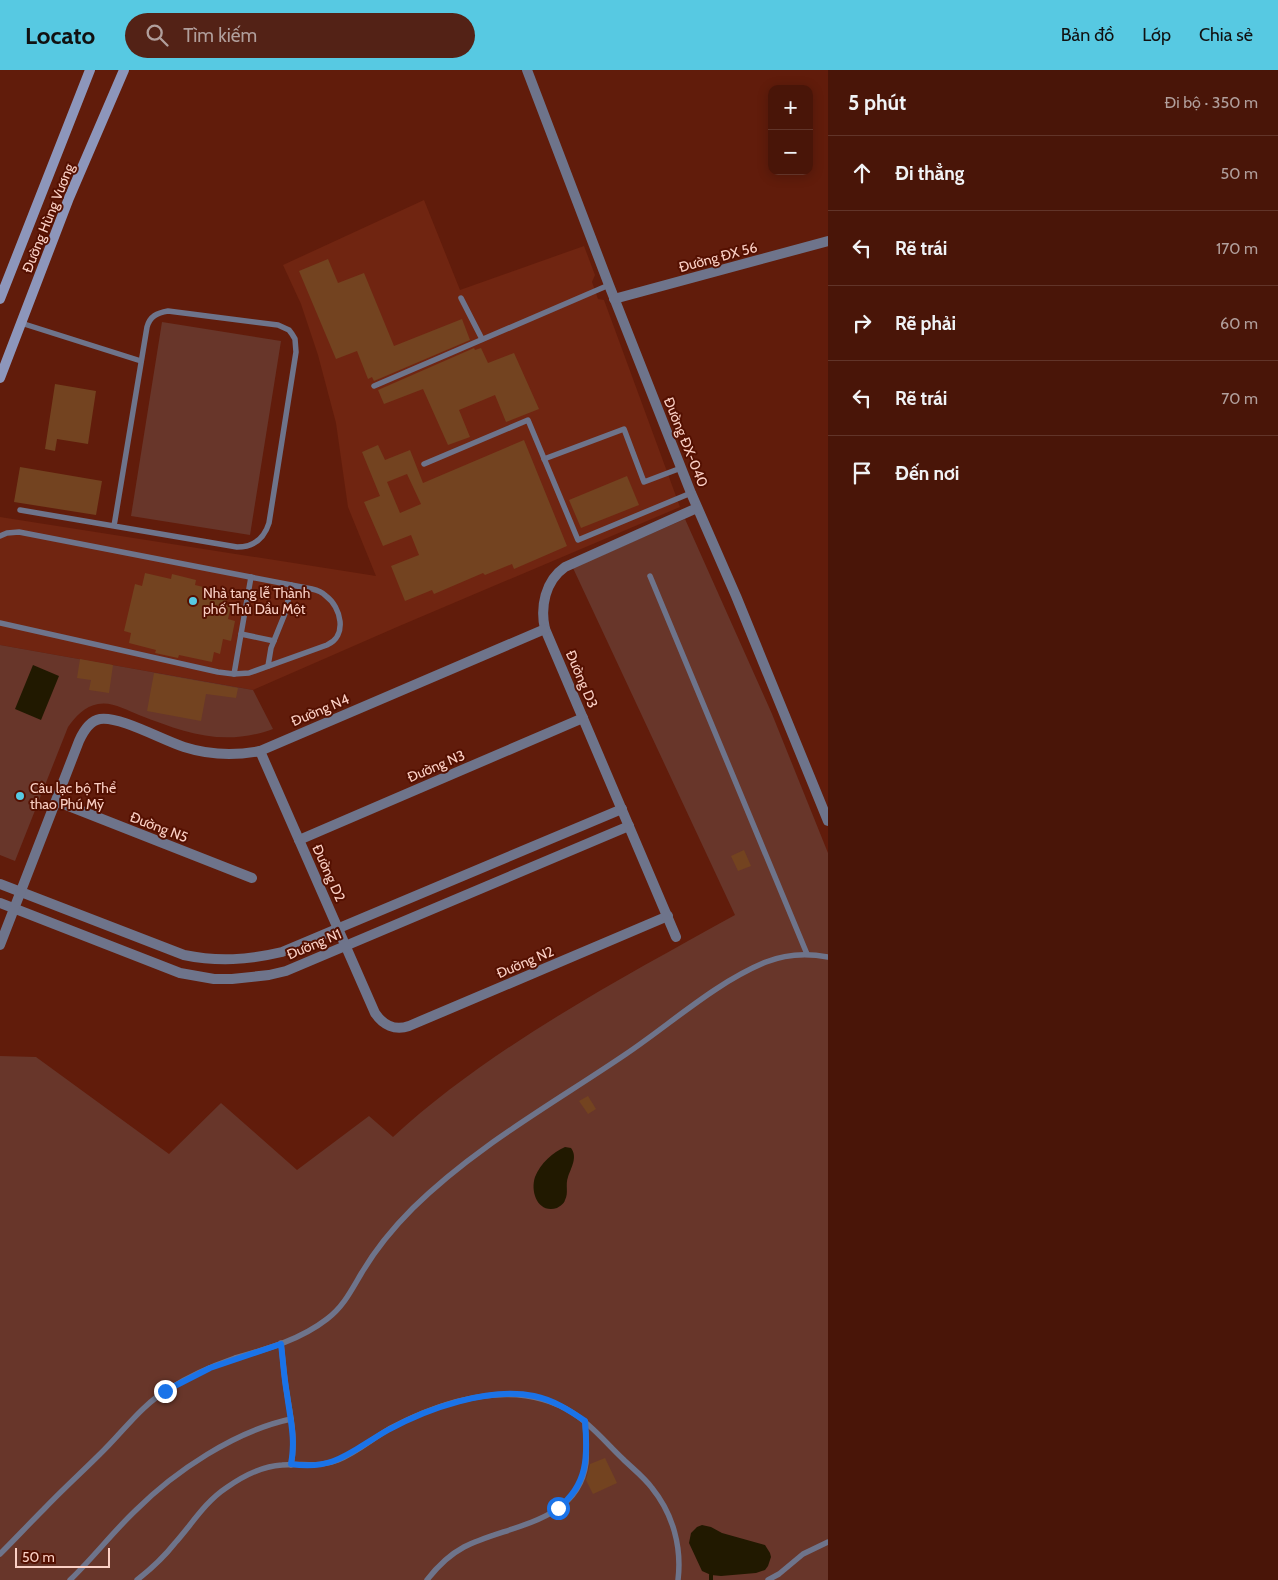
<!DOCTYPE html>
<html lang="vi">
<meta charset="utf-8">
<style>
:root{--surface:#491508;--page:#532216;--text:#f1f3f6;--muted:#b19f9c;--line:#613429;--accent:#57c9e2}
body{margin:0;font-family:Cabin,sans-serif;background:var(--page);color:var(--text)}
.controls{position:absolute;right:15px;top:15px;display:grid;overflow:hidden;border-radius:10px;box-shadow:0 2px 12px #0003}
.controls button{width:45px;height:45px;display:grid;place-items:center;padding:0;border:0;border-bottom:1px solid var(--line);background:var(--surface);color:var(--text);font:25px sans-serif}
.scale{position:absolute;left:15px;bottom:12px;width:95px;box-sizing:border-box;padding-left:5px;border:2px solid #fbd0c5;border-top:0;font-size:14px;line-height:18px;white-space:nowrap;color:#fbd0c5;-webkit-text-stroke:4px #541001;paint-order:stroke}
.stop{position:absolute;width:15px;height:15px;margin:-11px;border:4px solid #1a73e8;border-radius:50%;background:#fff}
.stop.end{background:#1a73e8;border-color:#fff;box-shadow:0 1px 5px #0008}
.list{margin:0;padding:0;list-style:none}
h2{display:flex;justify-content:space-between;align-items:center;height:65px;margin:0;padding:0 20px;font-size:21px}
h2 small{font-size:16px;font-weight:400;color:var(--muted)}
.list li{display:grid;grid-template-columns:32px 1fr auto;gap:15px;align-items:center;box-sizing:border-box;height:75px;padding:0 20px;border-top:1px solid var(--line)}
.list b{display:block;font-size:19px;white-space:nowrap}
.list em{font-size:16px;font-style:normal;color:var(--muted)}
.icon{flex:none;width:28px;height:28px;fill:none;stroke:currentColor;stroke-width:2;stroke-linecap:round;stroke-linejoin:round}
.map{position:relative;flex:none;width:828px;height:1510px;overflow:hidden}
header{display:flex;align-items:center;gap:30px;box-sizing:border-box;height:70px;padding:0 25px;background:var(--accent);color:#111}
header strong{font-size:24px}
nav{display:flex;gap:28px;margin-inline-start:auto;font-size:18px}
.search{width:350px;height:45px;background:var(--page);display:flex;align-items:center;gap:12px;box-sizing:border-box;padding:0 18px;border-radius:28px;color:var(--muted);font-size:19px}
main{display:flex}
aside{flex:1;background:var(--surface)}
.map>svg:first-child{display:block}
.built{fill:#702511}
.green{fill:#68362a}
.water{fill:#211900}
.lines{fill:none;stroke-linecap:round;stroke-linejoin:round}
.stream{stroke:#211900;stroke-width:4}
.building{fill:#734320;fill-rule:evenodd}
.lane{stroke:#6e748b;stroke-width:5.5}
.street{stroke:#6e748b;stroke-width:10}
.secondary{stroke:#8d96bb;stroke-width:10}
.route{stroke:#1a73e8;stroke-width:6}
.poi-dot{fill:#57c9e2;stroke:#541001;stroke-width:2}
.labels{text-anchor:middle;stroke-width:4;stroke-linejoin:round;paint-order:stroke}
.street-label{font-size:14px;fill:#fbd0c5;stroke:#541001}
.poi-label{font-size:14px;fill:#fbd0c5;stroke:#541001;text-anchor:start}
</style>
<header>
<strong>Locato</strong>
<div class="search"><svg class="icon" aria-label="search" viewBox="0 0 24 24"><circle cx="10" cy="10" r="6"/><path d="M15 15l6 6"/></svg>Tìm kiếm</div>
<nav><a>Bản đồ</a><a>Lớp</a><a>Chia sẻ</a></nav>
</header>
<main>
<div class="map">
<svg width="828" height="1510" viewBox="0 0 828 1510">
<rect width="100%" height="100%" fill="#611c0b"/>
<!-- built -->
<polygon class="built" points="424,130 460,220 584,176 595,205 592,212 598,229 604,230 680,437 397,557 253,620 0,575 0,447 376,506 348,437 336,353 318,285 301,234 283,195"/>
<!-- green -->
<g class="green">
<polygon points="162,252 281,271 250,465 131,446"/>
<path d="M685,449L772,644L828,783V1510H0V986L36,987L169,1084L221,1033L297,1100L369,1046L393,1067C491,977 618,910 735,845L573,498Z"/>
<path d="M0,575L253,620L273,659C223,677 186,663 139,645C127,640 111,631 98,634C85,636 75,647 68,657L15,791L0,785Z"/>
</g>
<!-- water -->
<g class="water">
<polygon points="33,595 59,606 41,650 15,639"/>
<path d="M565,1077L571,1078C578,1087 571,1098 568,1107C565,1115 569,1123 565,1130C564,1134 560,1136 557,1138C538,1144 530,1122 535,1107C540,1094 553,1082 565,1077Z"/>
<polygon points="702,1455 711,1457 722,1463 765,1475 770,1483 771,1487 768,1496 765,1500 756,1503 721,1506 711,1505 702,1501 689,1473 691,1463 697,1457"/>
</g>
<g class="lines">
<!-- stream -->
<polyline class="stream" points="711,1505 711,1510"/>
</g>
<!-- building -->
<g class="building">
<polygon points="328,189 338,213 364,203 394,276 462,249 470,270 374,311 372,307 368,309 357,281 336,289 299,201"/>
<polygon points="474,278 475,280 481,278 488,293 514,283 539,339 506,352 495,325 459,340 470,367 448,375 423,319 384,334 378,320"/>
<polygon points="55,314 96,321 88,374 57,369 55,381 45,379"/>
<path d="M524,370L567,476L514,499L512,494L485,505L483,503L434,524L432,520L405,531L391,496L419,485L411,465L383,476L364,432L380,426L362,382L378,375L385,390L410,380L423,413ZM407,404L421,434L400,443L387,412Z"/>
<polygon points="20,397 102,411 96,445 14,432"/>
<polygon points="627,406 639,435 581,458 569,430"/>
<polygon points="145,503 171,509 172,504 196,510 195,515 228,523 225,534 231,536 228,549 235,551 231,571 223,569 220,584 214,582 212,592 179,585 178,588 155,583 156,580 129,573 131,563 124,561 135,514 142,516"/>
<polygon points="80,589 113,595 109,623 89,620 91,610 77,608"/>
<polygon points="154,603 238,618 236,628 206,624 201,651 147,641"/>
<polygon points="744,780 751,796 738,801 731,786"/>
<polygon points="588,1026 596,1039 588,1044 579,1031"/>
<polygon points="605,1388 617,1413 593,1424 586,1410 590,1394"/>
</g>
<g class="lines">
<!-- lane -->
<g class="lane">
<polyline points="461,228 482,269"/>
<polyline points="21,253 141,291"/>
<polyline points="374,316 609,215"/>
<polyline points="544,389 624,359 644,412 681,398"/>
<polyline points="424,394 528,350 578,470 691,423"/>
<path d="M20,440L237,477C254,477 264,469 269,453L296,282L295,269L292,264L289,260L278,255L168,241C157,243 150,246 147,257L114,456"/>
<path d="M0,466L7,463L19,462L312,519C317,520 322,522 326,526C341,537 348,566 327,575L249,603L234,604L218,602L0,553"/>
<polyline points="650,506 807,884"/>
<polyline points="241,564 274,571"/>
<polyline points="268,596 271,578 286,541 291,515"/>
<polyline points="234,604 251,507"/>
<path d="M281,1273C283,1290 284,1307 287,1324C291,1348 296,1370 291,1395"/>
<path d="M0,1484C15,1469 29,1454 44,1439C62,1420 82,1402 100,1384C123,1362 141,1335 169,1319C189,1306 212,1296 235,1288C267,1279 300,1270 327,1249C343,1237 351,1221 361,1204C375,1180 394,1157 413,1138C476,1076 554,1033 626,984C672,953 715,913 766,892C786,884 807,883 828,887"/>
<path d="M70,1510C93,1488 112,1463 135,1441C175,1401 235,1361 291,1349"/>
<path d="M137,1510C151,1499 164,1487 175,1473C192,1454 205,1432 226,1418C243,1406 262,1396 282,1395C301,1393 319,1398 338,1390C356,1383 372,1369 389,1359C443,1330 517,1307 573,1343C592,1355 606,1373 623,1389C632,1398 644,1407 652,1418C673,1444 682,1477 678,1510"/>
<path d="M427,1510C437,1497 449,1485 464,1477C506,1455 578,1454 586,1393C587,1379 586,1365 585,1351"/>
<polyline points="768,1510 779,1504 803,1484 828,1472"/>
</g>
<!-- street -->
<g class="street">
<polyline points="527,0 609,215 691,423 736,526 828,751"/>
<polyline points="614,229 828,171"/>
<path d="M260,681L375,943C383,955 395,961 409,956L668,846"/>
<polyline points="56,731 252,808"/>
<polyline points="299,770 583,648"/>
<path d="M0,814L184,885C218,892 248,890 282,882L622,739"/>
<polyline points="0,833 180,903 214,909 232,909 269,905 286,901 629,756"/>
<path d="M676,867L545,559C540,537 545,511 565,497L697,438"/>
<path d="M0,875L79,671C83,662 89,651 100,649C120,646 162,670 184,677C209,685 234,686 260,681L545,559"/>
</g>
<!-- secondary -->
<g class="secondary">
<polyline points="0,229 90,0"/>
<polyline points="0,308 69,128 124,0"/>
</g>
</g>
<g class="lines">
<!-- route -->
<path class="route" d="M165,1321L210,1298L281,1274C283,1290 284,1308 287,1324C290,1348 296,1370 291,1394C336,1401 352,1380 388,1360C428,1338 489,1317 534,1326C553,1330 569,1340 585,1351C588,1386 588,1415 558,1438"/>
</g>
<!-- markers -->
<g class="poi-dot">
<circle cx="193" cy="531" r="5"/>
<circle cx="20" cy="726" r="5"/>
</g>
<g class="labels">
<!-- street labels -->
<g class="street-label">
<text transform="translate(48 148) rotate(-68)" y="5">Đường Hùng Vương</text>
<text transform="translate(718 187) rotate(-15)" y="5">Đường ĐX 56</text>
<text transform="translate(686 372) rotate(68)" y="5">Đường ĐX-040</text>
<text transform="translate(582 609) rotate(67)" y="5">Đường D3</text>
<text transform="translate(320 640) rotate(-23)" y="5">Đường N4</text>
<text transform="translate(436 696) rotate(-23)" y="5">Đường N3</text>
<text transform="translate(159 757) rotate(21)" y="5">Đường N5</text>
<text transform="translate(329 803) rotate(66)" y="5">Đường D2</text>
<text transform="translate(314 874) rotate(-23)" y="5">Đường N1</text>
<text transform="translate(525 892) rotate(-23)" y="5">Đường N2</text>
</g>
<!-- poi labels -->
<g class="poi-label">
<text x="203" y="528">Nhà tang lễ Thành<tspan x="203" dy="16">phố Thủ Dầu Một</tspan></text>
<text x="30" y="723">Câu lạc bộ Thể<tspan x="30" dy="16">thao Phú Mỹ</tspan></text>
</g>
</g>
</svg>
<div class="controls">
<button>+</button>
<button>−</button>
</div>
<div class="scale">50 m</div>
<div class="stop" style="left:558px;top:1438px"></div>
<div class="stop end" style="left:165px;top:1321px"></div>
</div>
<aside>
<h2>5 phút<small>Đi bộ · 350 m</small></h2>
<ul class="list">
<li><svg class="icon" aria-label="ahead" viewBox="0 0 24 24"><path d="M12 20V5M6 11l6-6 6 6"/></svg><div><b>Đi thẳng</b></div><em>50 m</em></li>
<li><svg class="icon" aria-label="left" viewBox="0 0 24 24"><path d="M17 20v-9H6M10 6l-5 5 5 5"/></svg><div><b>Rẽ trái</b></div><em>170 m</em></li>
<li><svg class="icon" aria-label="right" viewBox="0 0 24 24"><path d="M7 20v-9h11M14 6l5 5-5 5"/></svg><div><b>Rẽ phải</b></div><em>60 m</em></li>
<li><svg class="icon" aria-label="left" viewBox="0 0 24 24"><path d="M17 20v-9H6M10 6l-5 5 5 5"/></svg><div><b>Rẽ trái</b></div><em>70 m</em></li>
<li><svg class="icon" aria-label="arrive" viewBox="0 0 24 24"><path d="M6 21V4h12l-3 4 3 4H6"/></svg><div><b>Đến nơi</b></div></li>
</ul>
</aside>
</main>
